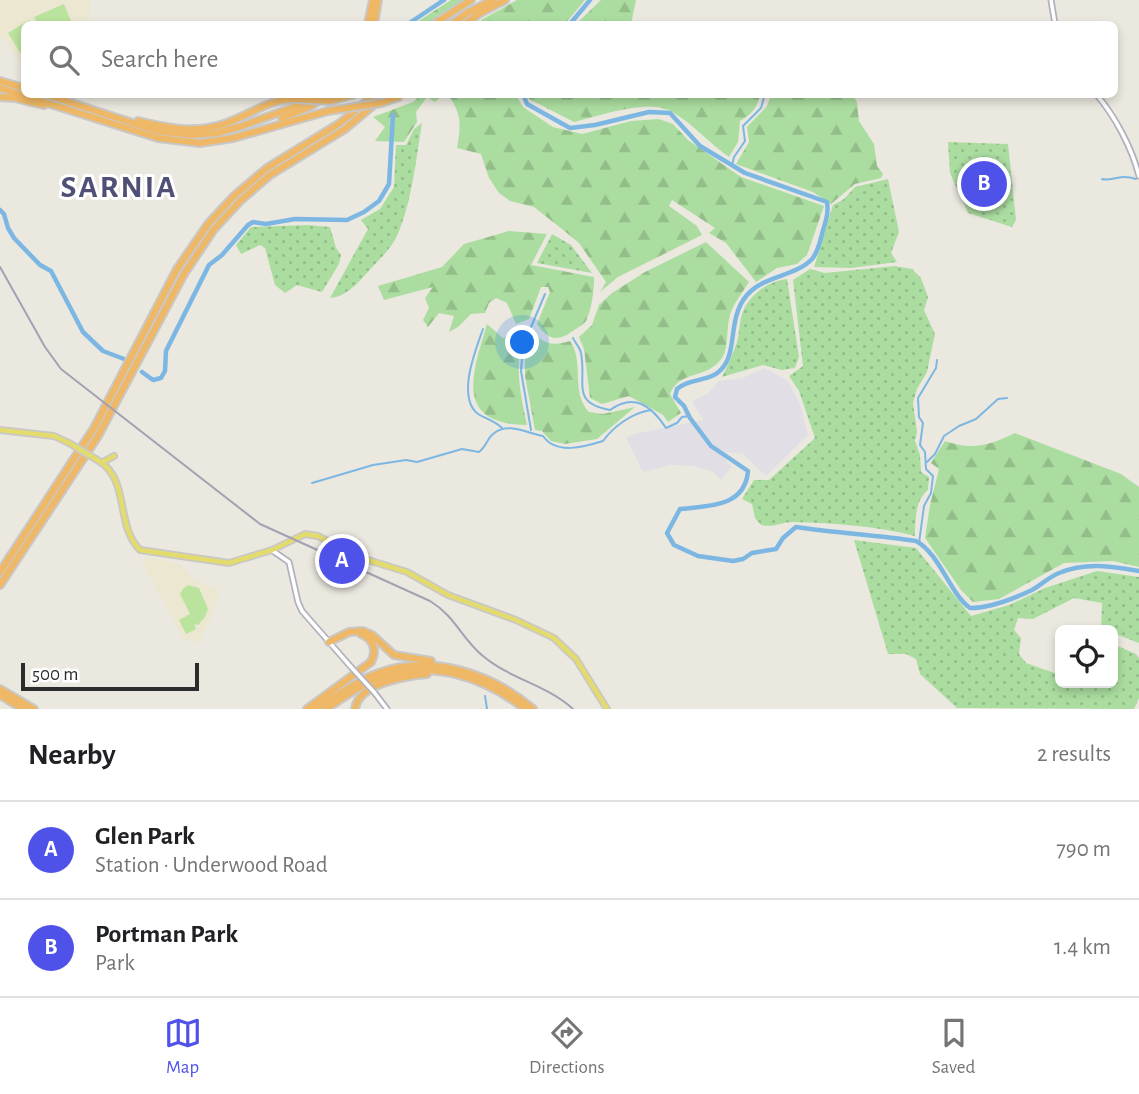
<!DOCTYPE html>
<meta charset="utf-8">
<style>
:root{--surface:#fff;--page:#f2f2f2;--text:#202124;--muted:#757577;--line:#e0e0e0;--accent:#4f52e8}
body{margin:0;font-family:"Alegreya Sans",sans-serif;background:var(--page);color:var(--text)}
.controls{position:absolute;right:21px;bottom:21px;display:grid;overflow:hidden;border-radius:10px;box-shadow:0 4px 10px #0003}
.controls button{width:63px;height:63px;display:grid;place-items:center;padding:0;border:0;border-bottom:2px solid var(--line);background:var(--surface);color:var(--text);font:35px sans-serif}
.scale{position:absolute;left:21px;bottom:18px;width:178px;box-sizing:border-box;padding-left:7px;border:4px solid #2b2b2b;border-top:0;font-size:19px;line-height:24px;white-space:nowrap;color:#2b2b2b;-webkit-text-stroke:5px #fff;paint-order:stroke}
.you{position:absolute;left:523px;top:343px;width:24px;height:24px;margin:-18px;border:5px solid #fff;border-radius:50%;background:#1a73e8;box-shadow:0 0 0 10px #1a73e833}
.badge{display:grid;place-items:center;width:46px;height:46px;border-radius:50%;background:var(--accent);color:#fff;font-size:23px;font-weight:700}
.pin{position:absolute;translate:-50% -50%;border:4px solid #fff;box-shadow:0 2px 7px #0006}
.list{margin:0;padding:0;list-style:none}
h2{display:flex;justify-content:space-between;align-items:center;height:91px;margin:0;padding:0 28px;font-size:30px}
h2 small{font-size:23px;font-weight:400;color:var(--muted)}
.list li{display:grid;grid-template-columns:46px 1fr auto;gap:21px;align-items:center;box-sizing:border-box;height:98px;padding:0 28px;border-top:2px solid var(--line)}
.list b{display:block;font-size:26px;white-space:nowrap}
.list p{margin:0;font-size:23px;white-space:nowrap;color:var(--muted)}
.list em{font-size:23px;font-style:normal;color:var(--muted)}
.icon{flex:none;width:38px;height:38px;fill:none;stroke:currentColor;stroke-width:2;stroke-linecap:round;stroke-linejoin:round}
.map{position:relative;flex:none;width:1139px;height:709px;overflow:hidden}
.search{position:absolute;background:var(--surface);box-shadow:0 4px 10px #0003;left:21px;right:21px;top:21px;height:77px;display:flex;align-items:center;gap:18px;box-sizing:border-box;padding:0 24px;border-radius:10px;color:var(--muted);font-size:26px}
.sheet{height:287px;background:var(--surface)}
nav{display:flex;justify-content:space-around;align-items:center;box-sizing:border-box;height:98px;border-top:2px solid var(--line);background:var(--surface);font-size:19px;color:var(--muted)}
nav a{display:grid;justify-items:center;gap:4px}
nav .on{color:var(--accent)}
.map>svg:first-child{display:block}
.industrial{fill:#e1dee5}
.education{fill:#ebe7d0}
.green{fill:url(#green-dots)}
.forest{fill:url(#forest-firs)}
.pitch{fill:#bae39d}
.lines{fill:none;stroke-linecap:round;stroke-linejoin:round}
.stream{stroke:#7cb7e3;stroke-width:2}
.river{stroke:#7cb7e3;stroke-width:4.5}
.minor-casing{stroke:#b2b2bd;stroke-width:7}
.major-casing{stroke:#c8c8c8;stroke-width:8}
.highway-casing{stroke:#c8c8c8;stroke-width:10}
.minor{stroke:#fff;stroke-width:3.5}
.major{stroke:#e3db6c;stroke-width:4.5}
.highway{stroke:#efb866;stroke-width:6}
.rail{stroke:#a2a2b3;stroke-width:2}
.minor-bridge-casing{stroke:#b2b2bd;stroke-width:7;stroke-linecap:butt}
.major-bridge-casing{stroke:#c8c8c8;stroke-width:8;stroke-linecap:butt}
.highway-bridge-casing{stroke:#c8c8c8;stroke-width:10;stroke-linecap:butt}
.minor-bridge{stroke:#fff;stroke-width:3.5}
.major-bridge{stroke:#e3db6c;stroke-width:4.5}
.highway-bridge{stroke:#efb866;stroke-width:6}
.labels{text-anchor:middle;stroke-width:6;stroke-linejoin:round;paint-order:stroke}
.district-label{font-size:32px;font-weight:bold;letter-spacing:2px;fill:#505077;stroke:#fff}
</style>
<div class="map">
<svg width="1139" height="709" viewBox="0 0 1139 709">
<defs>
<pattern id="green-dots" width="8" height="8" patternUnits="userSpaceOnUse" patternTransform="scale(1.75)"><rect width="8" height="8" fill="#abdda0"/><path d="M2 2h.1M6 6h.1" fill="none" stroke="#93be8a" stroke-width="1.8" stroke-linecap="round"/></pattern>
<pattern id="forest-firs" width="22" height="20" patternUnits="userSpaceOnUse" patternTransform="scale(1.75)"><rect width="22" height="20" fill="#abdda0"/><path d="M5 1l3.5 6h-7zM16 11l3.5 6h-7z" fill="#93be8a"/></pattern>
</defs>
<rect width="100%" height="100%" fill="#ebe8df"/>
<!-- industrial -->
<polygon class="industrial" points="765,368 788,381 800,404 808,435 766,476 743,454 726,452 725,459 732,467 721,480 712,471 692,466 670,465 643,472 626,438 635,434 704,420 693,404 694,400 707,394 719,381 743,378"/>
<!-- education -->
<g class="education">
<polygon points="0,0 90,0 89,24 24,24 24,67 0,34"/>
<polygon points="146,557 180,564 193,578 220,591 214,611 198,645 191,638 187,641 184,639 142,562"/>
</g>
<!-- green -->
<g class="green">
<path d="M422,123C416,159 412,202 397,236C390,250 377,262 366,274C356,285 345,297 330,298L368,229L361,220L380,209L394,187L396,145H406L414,129Z"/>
<polygon points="948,142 1008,144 1016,220 1012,227 968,213 950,173"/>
<polygon points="888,179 899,232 891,253 897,262 851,268 814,267 833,205 844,199 855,187"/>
<polygon points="308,225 330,227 336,248 341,255 339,264 322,292 297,285 285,293 275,285 265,248 260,245 241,254 236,245 251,227"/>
<polygon points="552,234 571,245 592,273 537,263"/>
<path d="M895,266L912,269L921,278L928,297L924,310L935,334L927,372L917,389L913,403L917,432L915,441L920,455L921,472L929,477L928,490C915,501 915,520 915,536C876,526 835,523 793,522C780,522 775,528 761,525L755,518L752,504L742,499L754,480H769L815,438L799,391L789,376L803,366L793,280L810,269L825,273Z"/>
<path d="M787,279L799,357L795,368L782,370L763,365L722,377C728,365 733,354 737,342C740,332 739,319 744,309C752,293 769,281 787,279Z"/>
<polygon points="854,540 916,548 971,616 1009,605 1045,588 1097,571 1139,577 1139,643 1113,633 1113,630 1101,628 1102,603 1074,598 1033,619 1018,618 1014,630 1021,638 1019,654 1026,663 1060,675 1060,683 1113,683 1113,644 1136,654 1139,658 1139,698 1134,709 957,708 920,674 916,659 906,654 888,654"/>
</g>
<!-- forest -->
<g class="forest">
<polygon points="451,0 463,0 429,24 414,24"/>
<polygon points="517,0 585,0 565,24 481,24 481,20"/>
<polygon points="601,0 636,0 631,24 576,24"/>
<polygon points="422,94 443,95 435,102 427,97 416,112 417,122 404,142 375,141 385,127 373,117 413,102"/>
<path d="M448,95H516L523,107L553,127L582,134L631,121L659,119L673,124L688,140L741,177L824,206L807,255L797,264L777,268L756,282L726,243L709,233L715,228L672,200L669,206L697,226L702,235L618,277L600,292L606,282L579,243L562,229L534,207L510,201L499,193L489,178L481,154L457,148C461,125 462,114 448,95Z"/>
<path d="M529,95V94L760,95C757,108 752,114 740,121L738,142L729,157C710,144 694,125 674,113C650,97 600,116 574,122L529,99Z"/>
<polygon points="771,95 853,95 857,102 859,121 874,144 877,166 883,174 881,178 855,184 831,204 813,192 736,164 749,142 747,127 767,106"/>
<path d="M509,231L547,234L531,265L594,277C594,291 592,308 586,321C583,325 577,328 573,331C557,342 548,340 537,324L550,292L548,287H541L529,319L516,324L507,303L496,298L489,303L485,313L471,314L458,327L449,332L454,316L439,313L428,327L423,320L429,308L425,298L433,287L384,300L378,286L442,267L464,244Z"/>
<path d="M706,242L749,282C743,292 733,304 730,315C726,328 729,347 722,358C707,380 680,369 670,394L681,413L668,422L663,415L629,396L602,404L590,398L584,349L579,337L592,325L599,305L612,293L645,272Z"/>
<path d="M487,324L503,338L526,329C513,361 520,392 527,425C452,424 473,372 487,324Z"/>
<path d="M532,331C544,345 553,346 570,341C585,362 570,392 589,412L603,414L635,407L597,439L565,444L551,441L542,431L535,430L525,376V352Z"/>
<path d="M1015,433L1121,474L1139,487V567L1113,561L1064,563L999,599L973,602L961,590L925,538L930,505L939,469L931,463L945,441C973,451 990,445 1015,433Z"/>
</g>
<!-- pitch -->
<g class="pitch">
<polygon points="64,4 72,24 38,24 34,17"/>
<polygon points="29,20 31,24 24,24 24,59 8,33"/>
<polygon points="188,585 199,588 208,609 205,617 198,625 194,624 196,629 186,634 179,620 190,614 180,594 183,589"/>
</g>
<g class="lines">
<!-- stream -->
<g class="stream">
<polyline points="732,165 734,157 745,141 743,126 761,108 765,94"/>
<path d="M1102,179C1112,182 1119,173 1136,179"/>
<path d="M483,329C476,349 456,397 478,414C486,419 495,421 502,428"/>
<path d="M573,338C575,343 580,347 581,353C587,383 570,403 610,410C634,393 651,405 666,428L677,423L682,417L689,416"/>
<polyline points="531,430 521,371 523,346 545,294"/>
<polyline points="927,462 935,454 944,436 959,426 976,419 998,399 1007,398"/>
<path d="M312,483L373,465L406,460L417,462L462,449L479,452C486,447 487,439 493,434C509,421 528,434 543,436C556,455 584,447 603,441C614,426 632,413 651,410"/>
<polyline points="919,543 924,506 931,493 933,476 926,469 925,452 920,445 923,423 919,417 918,398 936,368 937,360"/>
<polyline points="485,696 487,709"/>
</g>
<!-- river -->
<g class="river">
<polyline points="408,24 444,0"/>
<polyline points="570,24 590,0"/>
<path d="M523,94L527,104L570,128L595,125L649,112L670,113L700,146L745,173L827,202C829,214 825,223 822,234C820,242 818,252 812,259C795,277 764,275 747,295C728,317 737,348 724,366C713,383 690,377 677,389L675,397L684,406L690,418L711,446L748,471C745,507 709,506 680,509L667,533L674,545L698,556L733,561L743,559L752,553L776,549L783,538L796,527C836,533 876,535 916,541C940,554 950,594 970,608C991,608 1013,599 1032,590C1041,585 1049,577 1059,573C1085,562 1112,566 1139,571"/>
<polyline points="0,210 4,214 8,228 14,238 40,265 51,271 83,332 103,351 124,359"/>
<polyline points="142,372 153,380 161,378 165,371 166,351 209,265 222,255 248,225 253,222 266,224 295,219 347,220 364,212 379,201 389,184 393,115"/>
</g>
<!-- minor casing -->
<g class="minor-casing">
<g id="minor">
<polyline points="1051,0 1055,24"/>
<path d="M1096,94C1115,116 1132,148 1139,176"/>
<polyline points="273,551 289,562 298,602 302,611 351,667"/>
<polyline points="374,692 387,709"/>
</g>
</g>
<!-- major casing -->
<g class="major-casing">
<g id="major">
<polyline points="0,430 54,436 69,443"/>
<path d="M99,461C130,480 115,525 140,550L229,563L272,550L305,534L318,536L355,556L407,572L448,595L516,620L554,638L576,659L607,709"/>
<polyline points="103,462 114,456"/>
</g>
</g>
<!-- highway casing -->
<g class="highway-casing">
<g id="highway">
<polyline points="368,24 373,0"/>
<polyline points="374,24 378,0"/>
<polyline points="434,24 471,0"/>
<polyline points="452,24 467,13 493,0"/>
<polyline points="465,24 480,13 505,0"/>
<polyline points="0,81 24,88"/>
<polyline points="0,88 158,138 200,143 233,138 328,111"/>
<polyline points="44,94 157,131 192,135 217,133 242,126 297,106 318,94"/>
<polyline points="0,97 15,98 44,105"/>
<polyline points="282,118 309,107 328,94"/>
<path d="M138,121C167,128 195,134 224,124C250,115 268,99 296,99"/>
<polyline points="0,572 94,428 177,269 208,224 234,196 267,168 340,123 376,94"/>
<polyline points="0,585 98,436 184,274 214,229 240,201 270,175 345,129 387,94"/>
<polyline points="329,642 349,632 363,631 372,635 394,655 431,661"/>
<polyline points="0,689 34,709"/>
<polyline points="0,695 23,709"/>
<path d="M307,709L371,662C377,651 374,639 361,634"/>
<path d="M315,709C335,697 355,682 376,674C430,653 491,673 533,709"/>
<path d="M326,709C344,697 362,684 383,677C432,659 486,678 525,709"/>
<path d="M355,709C359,683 405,676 427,674"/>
</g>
</g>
<!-- minor -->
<use href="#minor" class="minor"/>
<!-- major -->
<use href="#major" class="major"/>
<!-- highway -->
<use href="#highway" class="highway"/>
<!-- rail -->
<path class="rail" d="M0,267L45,347L61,369L260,524L430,601C455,616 462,639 483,656C510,679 547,685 573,709"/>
<!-- minor-bridge casing -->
<g class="minor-bridge-casing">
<polyline id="minor-bridge" points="351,667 374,692"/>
</g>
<!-- major-bridge casing -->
<g class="major-bridge-casing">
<polyline id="major-bridge" points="69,443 99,461"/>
</g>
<!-- highway-bridge casing -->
<g class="highway-bridge-casing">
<g id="highway-bridge">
<polyline points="296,99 330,101 355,94"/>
<polyline points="328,111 381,103 401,96"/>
</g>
</g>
<!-- minor-bridge -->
<use href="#minor-bridge" class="minor-bridge"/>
<!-- major-bridge -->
<use href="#major-bridge" class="major-bridge"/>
<!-- highway-bridge -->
<use href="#highway-bridge" class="highway-bridge"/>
</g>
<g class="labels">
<!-- district labels -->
<g class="district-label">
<text x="119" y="197">SARNIA</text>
</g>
</g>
</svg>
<div class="controls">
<button><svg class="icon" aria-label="locate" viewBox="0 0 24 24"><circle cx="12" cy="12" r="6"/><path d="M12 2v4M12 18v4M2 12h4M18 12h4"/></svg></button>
</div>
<div class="scale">500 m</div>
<div class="you"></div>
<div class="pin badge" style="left:342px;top:561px">A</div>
<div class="pin badge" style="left:984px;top:184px">B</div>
<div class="search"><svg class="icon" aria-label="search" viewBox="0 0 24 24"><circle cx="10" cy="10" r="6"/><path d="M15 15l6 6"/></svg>Search here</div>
</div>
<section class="sheet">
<h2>Nearby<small>2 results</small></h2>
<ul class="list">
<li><span class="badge">A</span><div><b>Glen Park</b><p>Station · Underwood Road</p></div><em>790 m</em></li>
<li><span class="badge">B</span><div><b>Portman Park</b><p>Park</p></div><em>1.4 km</em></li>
</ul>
</section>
<nav>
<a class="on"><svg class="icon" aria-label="map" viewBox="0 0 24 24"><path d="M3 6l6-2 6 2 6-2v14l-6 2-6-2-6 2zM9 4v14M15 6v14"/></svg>Map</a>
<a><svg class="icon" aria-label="directions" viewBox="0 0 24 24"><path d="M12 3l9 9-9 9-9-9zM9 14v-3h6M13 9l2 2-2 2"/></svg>Directions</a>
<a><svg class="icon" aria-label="saved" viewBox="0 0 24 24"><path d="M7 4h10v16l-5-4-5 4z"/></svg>Saved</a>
</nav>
